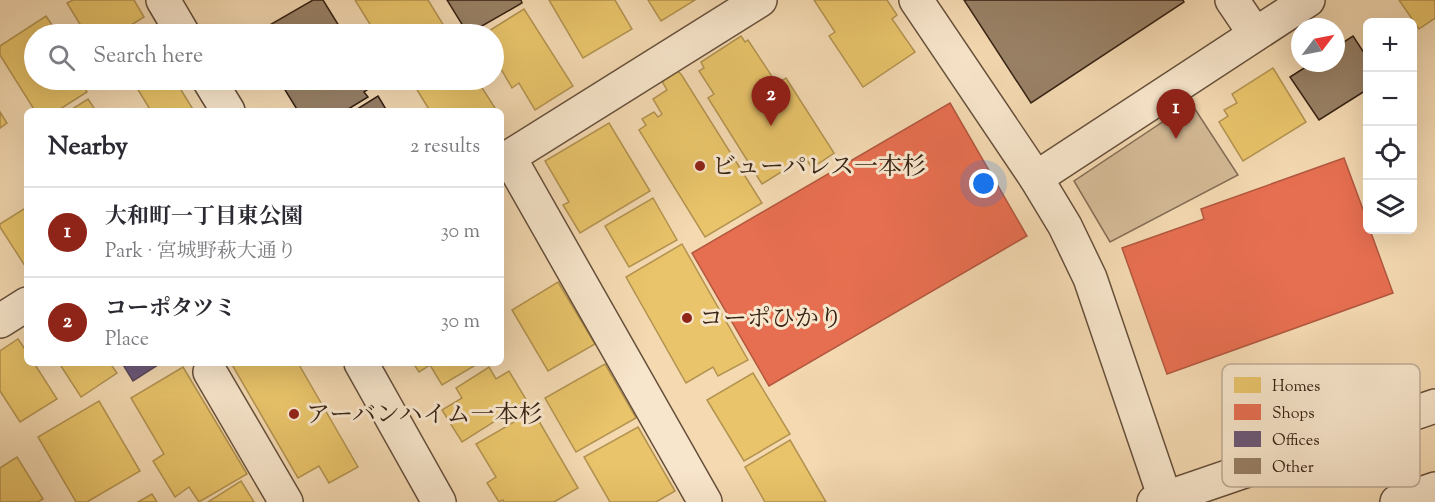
<!DOCTYPE html>
<meta charset="utf-8">
<style>
:root{--surface:#fff;--page:#f7f7f7;--text:#2b2b33;--muted:#7c7c81;--line:#e1e1e2;--accent:#8f2418}
body{margin:0;font-family:"Sorts Mill Goudy","Noto Serif JP",serif;background:var(--page);color:var(--text)}
.controls{position:absolute;right:18px;top:18px;display:grid;overflow:hidden;border-radius:9px;box-shadow:0 6px 24px #0002}
.controls button{width:54px;height:54px;display:grid;place-items:center;padding:0;border:0;border-bottom:2px solid var(--line);background:var(--surface);color:var(--text);font:30px sans-serif}
.compass{position:absolute;left:1291px;top:18px;width:54px;height:54px;border-radius:50%;background:var(--surface);box-shadow:0 6px 24px #0002;rotate:58deg}
.you{position:absolute;left:984px;top:184px;width:21px;height:21px;margin:-15px;border:4px solid #fff;border-radius:50%;background:#1a73e8;box-shadow:0 0 0 9px #1a73e833}
.badge{display:grid;place-items:center;width:39px;height:39px;border-radius:50%;background:var(--accent);color:#fff;font-size:20px;font-weight:700}
.pin{position:absolute;translate:-50% -50px;filter:drop-shadow(0 2px 3px #0008)}
.pin::after{content:'';position:absolute;top:32px;width:21px;height:18px;background:inherit;clip-path:polygon(0 0,100% 0,50% 100%)}
.list{margin:0;padding:0;list-style:none}
h2{display:flex;justify-content:space-between;align-items:center;height:78px;margin:0;padding:0 24px;font-size:26px}
h2 small{font-size:20px;font-weight:400;color:var(--muted)}
.list li{display:grid;grid-template-columns:39px 1fr auto;gap:18px;align-items:center;box-sizing:border-box;height:90px;padding:0 24px;border-top:2px solid var(--line)}
.list b{display:block;font-size:22px;white-space:nowrap}
.list p{margin:0;font-size:20px;white-space:nowrap;color:var(--muted)}
.list em{font-size:20px;font-style:normal;color:var(--muted)}
.icon{flex:none;width:33px;height:33px;fill:none;stroke:currentColor;stroke-width:2;stroke-linecap:round;stroke-linejoin:round}
.map{position:relative;flex:none;width:1435px;height:502px;overflow:hidden}
.search{position:absolute;background:var(--surface);box-shadow:0 6px 24px #0002;left:24px;top:24px;width:480px;height:66px;display:flex;align-items:center;gap:15px;box-sizing:border-box;padding:0 21px;border-radius:33px;color:var(--muted);font-size:22px}
.panel{position:absolute;background:var(--surface);box-shadow:0 6px 24px #0002;left:24px;top:108px;width:480px;height:258px;border-radius:9px}
.map>svg:first-child{display:block}
.green{fill:#d4ba96;stroke:#856e55;stroke-width:1.5}
.homes{fill:#e9c46a;stroke:#b39350;stroke-width:1.5}
.shops{fill:#e76f51;stroke:#b2583f;stroke-width:1.5}
.offices{fill:#6d597a;stroke:#5c485b;stroke-width:1.5}
.building{fill:#998166;stroke:#362214;stroke-width:1.5}
.lines{fill:none;stroke-linecap:round;stroke-linejoin:round}
.minor-casing{stroke:#66503b;stroke-width:36}
.minor{stroke:#f8e6cc;stroke-width:33}
.poi-dot{fill:#8f2418;stroke:#f8e6cc;stroke-width:2}
.labels{text-anchor:middle;stroke-width:6;stroke-linejoin:round;paint-order:stroke}
.poi-label{font-size:24px;fill:#362214;stroke:#f8e6cc;text-anchor:start}
.key{fill:#f8e6cc;stroke:#beab95;stroke-width:1.5}
.key-label{font-size:16px;fill:#362214}
</style>
<div class="map">
<svg width="1435" height="502" viewBox="0 0 1435 502">
<rect width="100%" height="100%" fill="#f4d9b1"/>
<filter id="stains"><feTurbulence type="fractalNoise" baseFrequency=".00333" numOctaves="4"/><feColorMatrix values="0 0 0 0 .2 0 0 0 0 .09 0 0 0 0 .02 0 0 0 .5 -.17"/></filter>
<radialGradient id="worn" r=".72"><stop offset=".6" stop-color="#630" stop-opacity="0"/><stop offset="1" stop-color="#630" stop-opacity=".3"/></radialGradient>
<!-- green -->
<polygon class="green" points="1191,103 1238,175 1110,242 1074,181"/>
<!-- homes -->
<g class="homes">
<polygon points="73,0 134,0 144,17 131,25 137,34 86,34 67,3"/>
<polygon points="355,0 428,0 449,34 376,34"/>
<polygon points="549,0 615,0 632,29 583,58"/>
<polygon points="648,0 695,0 661,21"/>
<polygon points="814,0 887,0 897,15 892,19 915,52 863,87 829,36 835,32"/>
<polygon points="1399,0 1435,0 1435,18 1419,29"/>
<polygon points="524,9 573,86 535,110 519,83 512,88 494,57 494,34 484,34"/>
<polygon points="46,16 58,34 34,34 34,80 80,80 87,92 57,111 35,111 0,55 0,46"/>
<polygon points="741,36 745,42 748,40 777,84 786,78 834,153 812,168 805,157 762,184 708,98 714,94 699,71 704,68 701,62"/>
<polygon points="1273,68 1306,122 1243,161 1219,122 1228,116 1224,110 1237,103 1232,94"/>
<polygon points="676,70 681,74 762,203 705,237 639,130 646,125 642,119 654,112 658,117 662,114 653,99 667,90 663,83 663,76"/>
<polygon points="132,80 175,80 194,111 151,111"/>
<polygon points="411,80 477,80 497,111 430,111"/>
<polygon points="88,99 96,111 69,111"/>
<polygon points="0,112 7,123 0,128"/>
<polygon points="609,123 650,191 580,233 563,205 569,202 545,161"/>
<polygon points="653,198 677,240 629,267 605,226"/>
<polygon points="27,207 27,269 0,227 0,224"/>
<polygon points="682,244 748,360 718,376 713,367 686,383 626,277"/>
<polygon points="558,282 595,344 548,371 512,310"/>
<polygon points="18,339 27,352 27,363 34,363 57,399 20,422 0,391 0,351"/>
<polygon points="59,363 110,363 117,373 81,397"/>
<polygon points="231,363 298,363 358,467 329,483 319,466 298,478"/>
<polygon points="413,363 479,363 442,385 430,365 419,372"/>
<polygon points="605,364 636,418 576,452 545,398"/>
<polygon points="183,367 247,474 199,502 189,487 175,497 153,461 164,454 131,398"/>
<polygon points="489,367 496,379 509,371 527,401 462,442 442,410 462,398 456,388"/>
<polygon points="753,373 790,434 744,461 707,400"/>
<polygon points="99,401 140,471 87,502 76,502 38,437"/>
<polygon points="533,411 578,488 554,502 504,502 503,500 499,502 487,483 496,477 476,444"/>
<polygon points="638,427 675,491 656,502 610,502 584,457"/>
<polygon points="790,440 826,502 765,502 745,467"/>
<polygon points="17,457 43,499 38,502 0,502 0,468"/>
<polygon points="241,481 254,502 208,502"/>
<polygon points="152,494 157,502 138,502"/>
</g>
<!-- shops -->
<g class="shops">
<polygon points="950,103 1027,236 769,386 692,253"/>
<polygon points="1344,158 1368,223 1368,230 1370,230 1393,293 1167,374 1122,248 1204,219 1201,209"/>
</g>
<!-- offices -->
<polygon class="offices" points="122,363 161,363 133,381"/>
<!-- building -->
<g class="building">
<polygon points="313,0 323,0 344,34 254,34"/>
<polygon points="447,0 521,0 522,3 468,34"/>
<polygon points="964,0 1183,0 1184,2 1031,103"/>
<polygon points="1353,36 1368,59 1368,89 1319,120 1290,77 1312,63 1336,63 1336,47"/>
<polygon points="291,80 369,80 373,86 364,92 368,97 345,111 298,111 282,85"/>
<polygon points="378,96 387,111 354,111"/>
</g>
<g class="lines">
<!-- minor casing -->
<g class="minor-casing">
<g id="minor">
<polyline points="163,0 183,34"/>
<polyline points="916,0 1036,178 1065,226 1090,278 1165,498"/>
<polyline points="1232,0 1255,34"/>
<polyline points="209,80 228,111"/>
<polyline points="1036,178 1308,0"/>
<polyline points="0,321 27,304"/>
<polyline points="361,363 439,502"/>
<polyline points="210,372 286,502"/>
<polyline points="705,502 509,157 760,0"/>
<polyline points="1154,502 1435,406"/>
<polyline points="1397,502 1435,489"/>
</g>
</g>
<!-- minor -->
<use href="#minor" class="minor"/>
</g>
<!-- markers -->
<g class="poi-dot">
<circle cx="700" cy="166" r="6"/>
<circle cx="687" cy="318" r="6"/>
<circle cx="294" cy="414" r="6"/>
</g>
<g class="labels">
<!-- poi labels -->
<g class="poi-label">
<text x="712" y="174">ビューパレス一本杉</text>
<text x="699" y="326">コーポひかり</text>
<text x="306" y="422">アーバンハイム一本杉</text>
</g>
</g>
<!-- legend -->
<rect x="1222" y="364" width="198" height="123" rx="9" class="key"/>
<rect x="1234" y="377" width="27" height="16" fill="#e9c46a"/>
<rect x="1234" y="404" width="27" height="16" fill="#e76f51"/>
<rect x="1234" y="431" width="27" height="16" fill="#6d597a"/>
<rect x="1234" y="458" width="27" height="16" fill="#998166"/>
<g class="key-label">
<text x="1272" y="391">Homes</text>
<text x="1272" y="418">Shops</text>
<text x="1272" y="445">Offices</text>
<text x="1272" y="472">Other</text>
</g>
<rect width="100%" height="100%" filter="url(#stains)"/>
<rect width="100%" height="100%" fill="url(#worn)"/>
</svg>
<div class="controls">
<button>+</button>
<button>−</button>
<button><svg class="icon" aria-label="locate" viewBox="0 0 24 24"><circle cx="12" cy="12" r="6"/><path d="M12 2v4M12 18v4M2 12h4M18 12h4"/></svg></button>
<button><svg class="icon" aria-label="layers" viewBox="0 0 24 24"><path d="M12 4l9 5-9 5-9-5zM3 14l9 5 9-5"/></svg></button>
</div>
<svg class="compass" viewBox="-18 -18 36 36"><path d="M0-13l5 13h-10z" fill="#e53935"/><path d="M0 13l5-13h-10z" fill="#7c7c81"/></svg>
<div class="you"></div>
<div class="pin badge" style="left:1176px;top:139px">1</div>
<div class="pin badge" style="left:771px;top:126px">2</div>
<div class="search"><svg class="icon" aria-label="search" viewBox="0 0 24 24"><circle cx="10" cy="10" r="6"/><path d="M15 15l6 6"/></svg>Search here</div>
<section class="panel">
<h2>Nearby<small>2 results</small></h2>
<ul class="list">
<li><span class="badge">1</span><div><b>大和町一丁目東公園</b><p>Park · 宮城野萩大通り</p></div><em>30 m</em></li>
<li><span class="badge">2</span><div><b>コーポタツミ</b><p>Place</p></div><em>30 m</em></li>
</ul>
</section>
</div>
